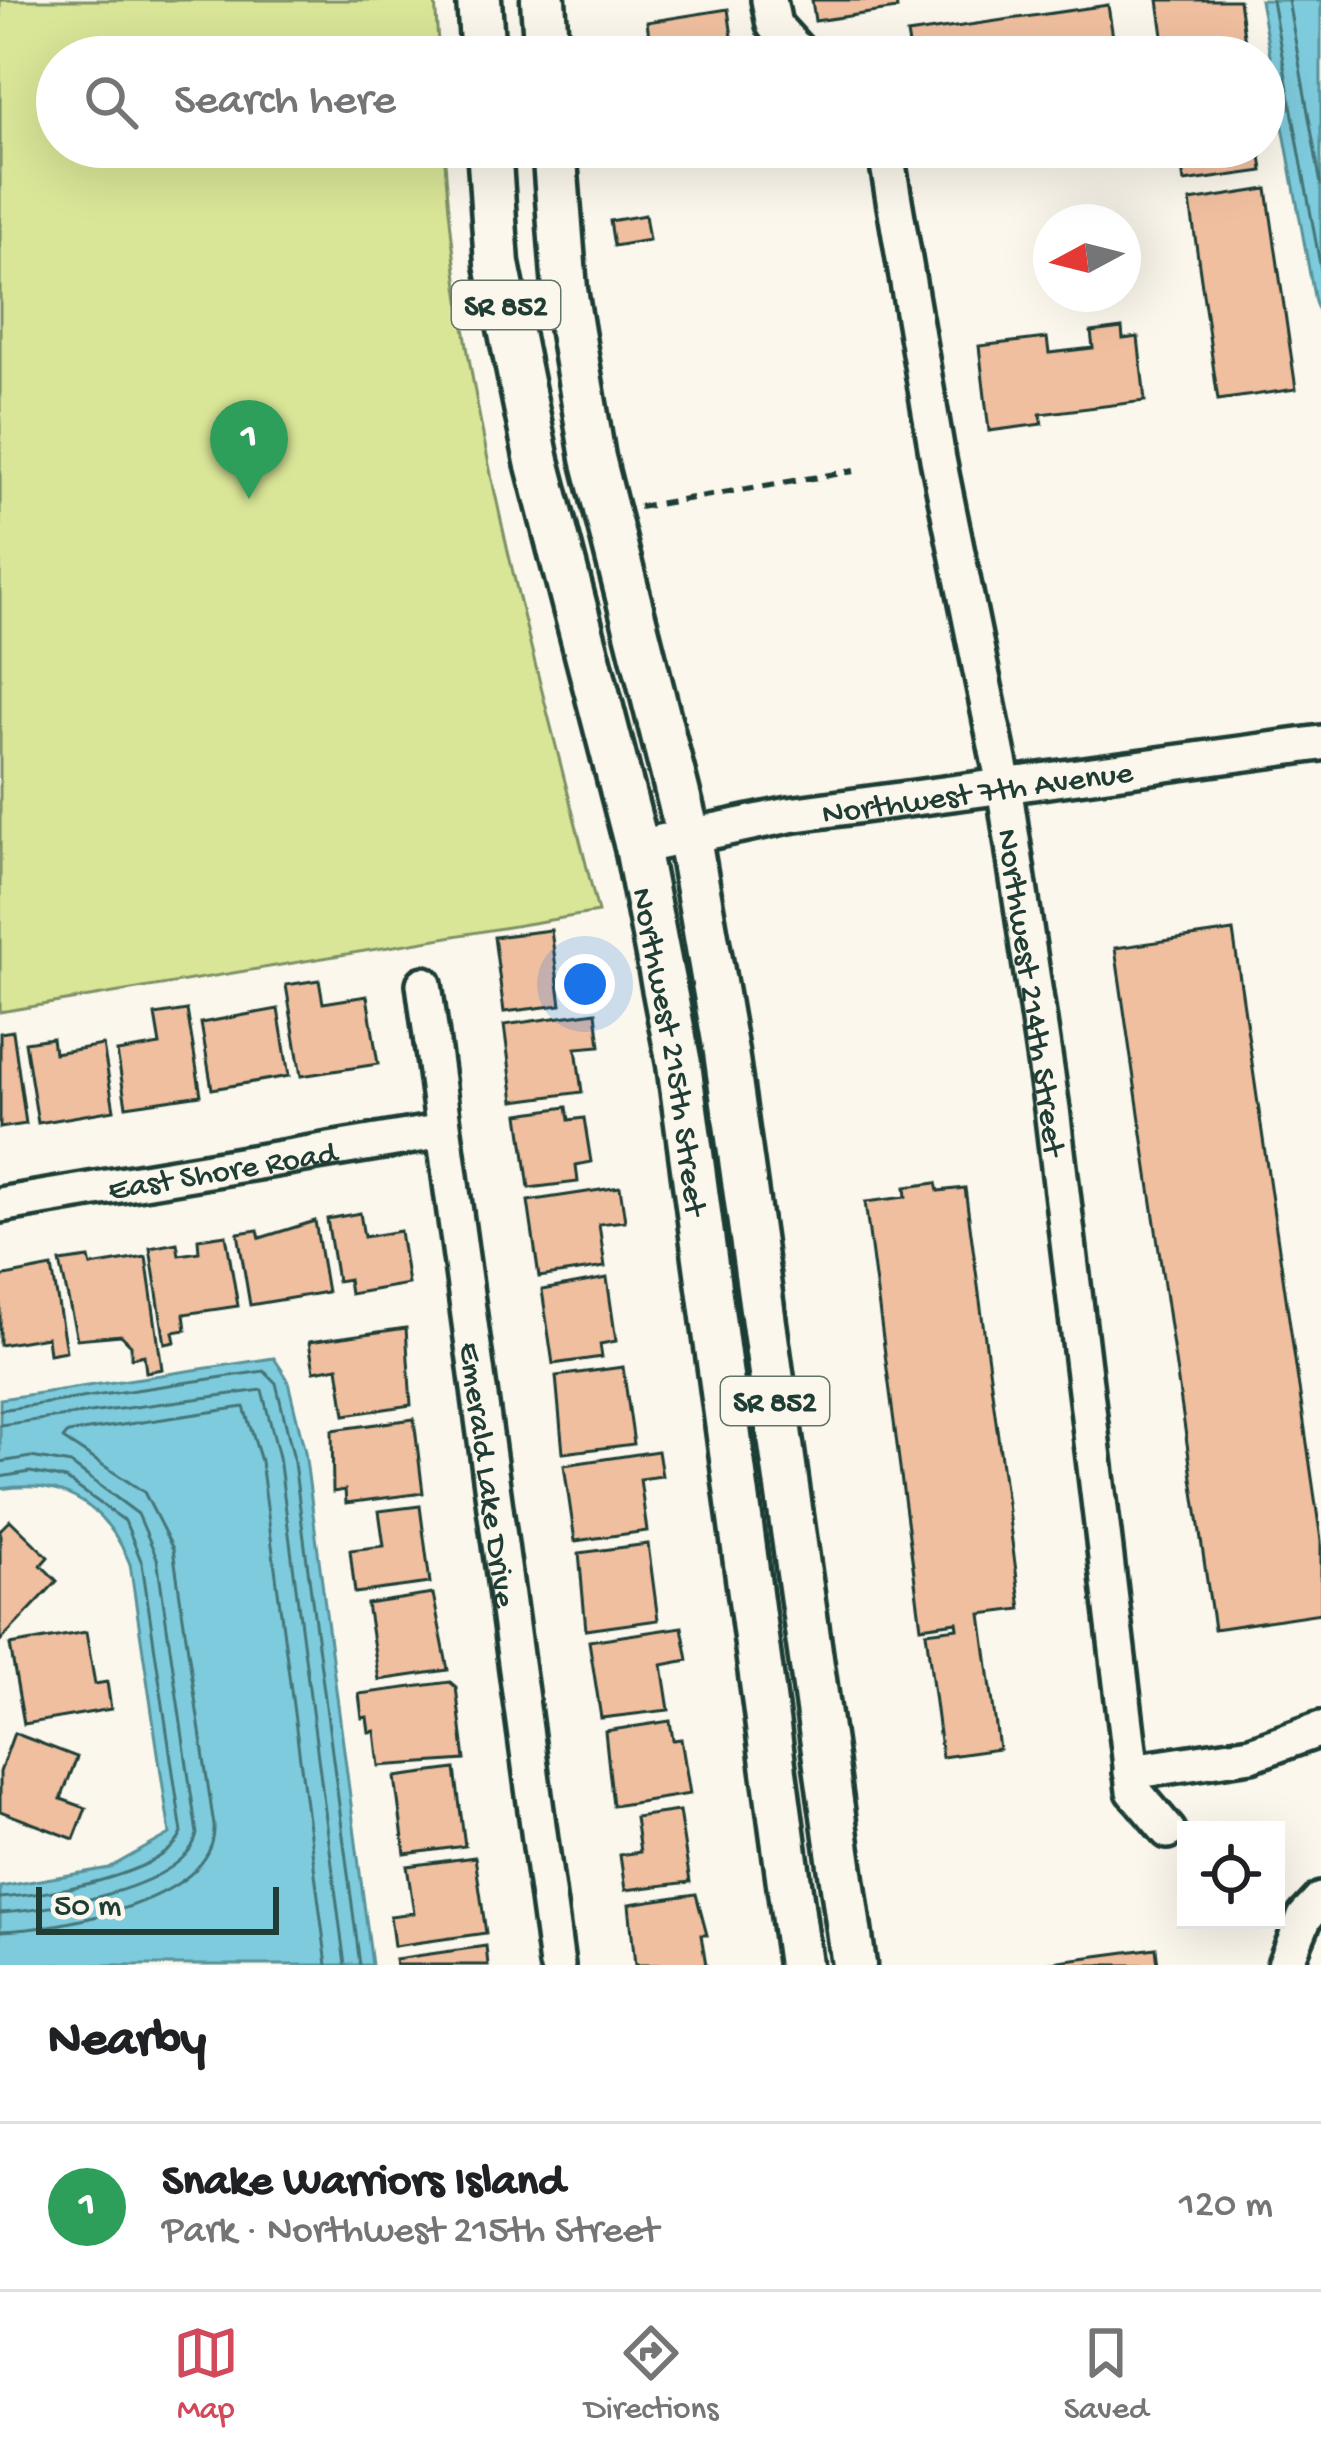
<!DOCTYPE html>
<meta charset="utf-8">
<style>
:root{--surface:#fff;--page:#f6f6f6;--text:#202124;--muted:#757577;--line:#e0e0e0;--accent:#d1495b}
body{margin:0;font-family:"Gochi Hand",sans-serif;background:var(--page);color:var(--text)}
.controls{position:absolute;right:36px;bottom:36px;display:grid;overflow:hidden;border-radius:0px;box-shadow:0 12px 48px #0002}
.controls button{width:108px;height:108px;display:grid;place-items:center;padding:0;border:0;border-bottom:3px solid var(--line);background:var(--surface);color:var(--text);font:60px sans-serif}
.compass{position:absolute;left:1033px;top:204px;width:108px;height:108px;border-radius:50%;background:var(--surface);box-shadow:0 12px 48px #0002;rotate:263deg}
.scale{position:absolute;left:36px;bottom:30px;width:243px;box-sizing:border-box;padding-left:12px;border:6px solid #1f3d34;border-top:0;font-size:33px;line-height:42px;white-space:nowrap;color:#1f3d34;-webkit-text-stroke:9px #fbf7ec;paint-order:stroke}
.you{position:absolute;left:585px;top:984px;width:42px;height:42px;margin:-30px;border:9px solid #fff;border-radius:50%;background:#1a73e8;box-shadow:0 0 0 18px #1a73e833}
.badge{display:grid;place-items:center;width:78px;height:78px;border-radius:50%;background:var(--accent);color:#fff;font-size:39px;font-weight:700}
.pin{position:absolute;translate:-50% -99px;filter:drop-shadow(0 3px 6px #0008)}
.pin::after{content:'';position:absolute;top:63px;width:42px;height:36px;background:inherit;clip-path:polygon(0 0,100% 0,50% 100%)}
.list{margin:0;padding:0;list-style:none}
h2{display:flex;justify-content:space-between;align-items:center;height:156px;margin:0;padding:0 48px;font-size:51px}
h2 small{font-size:39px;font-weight:400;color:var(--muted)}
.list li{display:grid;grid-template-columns:78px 1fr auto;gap:36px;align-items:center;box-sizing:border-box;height:168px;padding:0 48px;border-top:3px solid var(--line)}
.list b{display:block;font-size:45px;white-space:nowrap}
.list p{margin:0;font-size:39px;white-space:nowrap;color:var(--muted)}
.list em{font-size:39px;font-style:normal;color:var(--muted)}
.icon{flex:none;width:66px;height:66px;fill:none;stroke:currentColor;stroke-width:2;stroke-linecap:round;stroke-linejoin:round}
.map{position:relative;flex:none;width:1321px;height:1965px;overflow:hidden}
.search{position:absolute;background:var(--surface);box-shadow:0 12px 48px #0002;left:36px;right:36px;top:36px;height:132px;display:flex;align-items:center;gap:30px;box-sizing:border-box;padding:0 42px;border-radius:66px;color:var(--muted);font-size:45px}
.sheet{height:324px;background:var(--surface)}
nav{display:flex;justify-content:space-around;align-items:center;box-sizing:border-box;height:168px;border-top:3px solid var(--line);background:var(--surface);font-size:33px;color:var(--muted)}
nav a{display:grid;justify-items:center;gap:6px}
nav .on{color:var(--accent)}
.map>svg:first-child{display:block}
.green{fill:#d9e597;stroke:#7c9166;stroke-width:3}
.water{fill:#7ecbdd;stroke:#589299;stroke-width:3}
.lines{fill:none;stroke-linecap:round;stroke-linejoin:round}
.shore{stroke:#457678;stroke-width:3}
.building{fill:#f0bfa0;stroke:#1f3d34;stroke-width:3}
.minor-casing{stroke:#1f3d34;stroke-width:42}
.major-casing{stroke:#1f3d34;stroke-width:51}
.path{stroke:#1f3d34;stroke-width:6;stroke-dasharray:12 9;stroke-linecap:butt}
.minor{stroke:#fbf7ec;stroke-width:33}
.major{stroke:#fbf7ec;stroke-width:42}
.labels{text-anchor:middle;stroke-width:12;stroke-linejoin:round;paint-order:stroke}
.shield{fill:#fbf7ec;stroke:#61756b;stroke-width:3}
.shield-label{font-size:30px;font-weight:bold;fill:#1f3d34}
.street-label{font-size:33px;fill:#1f3d34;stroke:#fbf7ec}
</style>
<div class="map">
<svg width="1321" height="1965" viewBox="0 0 1321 1965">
<rect width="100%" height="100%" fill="#fbf7ec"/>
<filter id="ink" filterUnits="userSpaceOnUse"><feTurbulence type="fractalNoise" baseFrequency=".00833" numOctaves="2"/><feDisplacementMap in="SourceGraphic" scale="24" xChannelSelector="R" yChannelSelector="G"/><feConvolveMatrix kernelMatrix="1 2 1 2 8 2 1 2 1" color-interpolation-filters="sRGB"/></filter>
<g filter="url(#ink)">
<!-- green -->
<path class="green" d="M0,0H435L439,57H57V147H444C460,407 536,660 598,912L0,1012Z"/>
<!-- water -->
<g class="water">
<polygon points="1260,0 1321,0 1321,317 1315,302"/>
<path d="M274,1358L287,1378L305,1452L372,1965H0V1887L109,1868L170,1834L130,1564C106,1506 65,1478 0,1489V1399Z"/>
</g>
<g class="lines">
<!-- shore -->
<g class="shore">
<polyline points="1272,0 1321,270"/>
<polyline points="1288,0 1321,185"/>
<polyline points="0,1410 264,1371 276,1383 293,1455 360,1965"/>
<polyline points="0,1425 262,1390 279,1457 345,1965"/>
<path d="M0,1462L31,1457L71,1464L138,1514L157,1558L197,1834C185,1889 48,1910 0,1913"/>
<path d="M0,1477L30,1472L66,1479L125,1521L142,1563L182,1833C165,1876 42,1895 0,1898"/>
<path d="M0,1931C58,1929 218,1902 214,1826L173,1549L144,1492L63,1439L68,1433L244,1407L261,1461L327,1965"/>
</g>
</g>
<!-- building -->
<g class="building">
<polygon points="812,0 896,0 897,9 815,21"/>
<polygon points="1158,0 1239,0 1247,57 1166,57"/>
<polygon points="1108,5 1116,57 911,57 907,34"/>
<polygon points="728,9 735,57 652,57 647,22"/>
<polygon points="1179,147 1260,147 1263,171 1184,182"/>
<polygon points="1267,189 1296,389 1218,400 1190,201"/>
<polygon points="645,215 649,240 614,246 610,221"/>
<polygon points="1122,328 1123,339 1138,337 1145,401 1040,414 1042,424 989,431 979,346 1047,338 1049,353 1093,348 1091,332"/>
<polygon points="551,930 561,1005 504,1012 494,937"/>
<polygon points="1233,931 1321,1540 1321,1613 1214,1629 1115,948"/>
<polygon points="319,980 323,1003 367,996 378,1064 301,1076 286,985"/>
<polygon points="278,1009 289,1076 212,1089 201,1023"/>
<polygon points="187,1010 201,1095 126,1106 117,1052 160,1045 155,1015"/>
<polygon points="596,1012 600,1046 576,1048 582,1092 514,1101 504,1025"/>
<polygon points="13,1031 26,1124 0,1128 0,1033"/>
<polygon points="52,1038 54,1053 103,1045 114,1110 38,1123 25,1042"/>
<polygon points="567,1107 569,1120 584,1118 591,1162 576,1165 578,1182 529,1188 519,1114"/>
<polygon points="936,1183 938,1191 965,1188 1021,1609 981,1614 999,1749 942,1757 926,1632 958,1628 957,1622 921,1627 865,1202 906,1197 905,1187"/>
<polygon points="620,1187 625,1221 599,1224 605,1267 539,1277 528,1201"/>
<polygon points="360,1213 364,1237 400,1231 408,1284 350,1294 348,1279 337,1281 327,1219"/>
<polygon points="315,1221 327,1292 250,1305 238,1233 258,1230 260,1238"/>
<polygon points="226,1235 238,1306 184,1314 186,1330 173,1332 175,1342 165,1344 150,1248 177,1243 179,1255 199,1252 198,1239"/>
<polygon points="146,1257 162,1369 146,1372 144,1355 131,1358 131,1345 121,1335 77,1339 60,1262 89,1258 91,1266"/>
<polygon points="52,1267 66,1351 49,1354 47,1337 0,1345 0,1277"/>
<polygon points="607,1278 616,1341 600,1344 602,1357 553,1364 542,1290"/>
<polygon points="406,1328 411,1405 345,1415 338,1367 314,1371 309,1342"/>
<polygon points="623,1367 634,1444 563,1453 556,1376"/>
<polygon points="414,1419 423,1493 346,1503 345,1490 333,1492 332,1430"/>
<polygon points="658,1451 662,1476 640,1479 647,1531 575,1541 564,1465"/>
<polygon points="420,1506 430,1583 355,1593 350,1550 384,1546 379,1511"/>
<polygon points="10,1520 48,1557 41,1565 57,1581 0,1641 0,1530"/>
<polygon points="648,1544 658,1620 586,1630 579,1553"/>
<polygon points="433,1594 448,1670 379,1680 367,1604"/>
<polygon points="682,1627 688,1660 662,1665 669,1710 601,1718 589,1641"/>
<polygon points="86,1632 95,1684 107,1682 111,1709 24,1724 10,1645"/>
<polygon points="450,1682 456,1687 465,1760 379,1766 375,1731 369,1732 367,1717 362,1718 359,1694"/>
<polygon points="670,1721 673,1740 681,1739 690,1794 613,1806 605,1731"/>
<polygon points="14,1733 77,1757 61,1799 86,1808 74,1839 0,1811 0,1772"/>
<polygon points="455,1769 465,1846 405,1854 395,1777"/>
<polygon points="679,1811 690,1882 625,1890 620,1855 640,1852 635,1817"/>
<polygon points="475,1857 486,1933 394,1946 390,1916 414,1913 407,1866"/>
<polygon points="696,1894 707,1935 701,1935 706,1965 635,1965 629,1904"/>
<polygon points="486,1946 488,1965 396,1965 395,1959"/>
<polygon points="1156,1948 1158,1965 1029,1965"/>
</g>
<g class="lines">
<!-- minor casing -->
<g class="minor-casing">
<g id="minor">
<polyline points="769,0 774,25 803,57"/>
<path id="s1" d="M885,147L938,459L1004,785L1052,1109L1134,1791L1168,1831"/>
<path id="s2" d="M637,847L789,815L1321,743"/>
<path id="s3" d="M424,984L557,1965"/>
<path id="s4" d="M0,1205L443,1131"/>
<polyline points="1131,1772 1251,1754 1321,1729"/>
<polyline points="1285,1965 1305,1917 1321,1900"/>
</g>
</g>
<!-- major casing -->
<g class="major-casing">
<g id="major">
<polyline points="479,0 483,57"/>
<polyline points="543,0 547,57"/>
<path id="s5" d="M489,147L497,264L537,461L637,847L679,1064L800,1965"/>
<polyline points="554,147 565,290 593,458 689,838 726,1052 854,1965"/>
</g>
</g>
<!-- path -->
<polyline class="path" points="639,507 854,471"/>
<!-- minor -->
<use href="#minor" class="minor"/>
<!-- major -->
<use href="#major" class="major"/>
</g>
</g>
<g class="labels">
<!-- shield labels -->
<g class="shield">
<rect x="452" y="281" width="108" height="48" rx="9"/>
<rect x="721" y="1377" width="108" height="48" rx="9"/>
</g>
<g class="shield-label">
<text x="506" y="315">SR 852</text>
<text x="775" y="1411">SR 852</text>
</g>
<!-- street labels -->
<g class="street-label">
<text dy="12" stroke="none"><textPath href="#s2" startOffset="345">Northwest 7th Avenue</textPath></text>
<text dy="12" stroke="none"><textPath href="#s1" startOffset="858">Northwest 214th Street</textPath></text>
<text dy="12" stroke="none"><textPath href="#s5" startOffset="924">Northwest 215th Street</textPath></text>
<text dy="12" stroke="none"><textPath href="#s4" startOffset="225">East Shore Road</textPath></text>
<text dy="12" stroke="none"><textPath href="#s3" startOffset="495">Emerald Lake Drive</textPath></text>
</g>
</g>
</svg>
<div class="controls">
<button><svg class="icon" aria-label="locate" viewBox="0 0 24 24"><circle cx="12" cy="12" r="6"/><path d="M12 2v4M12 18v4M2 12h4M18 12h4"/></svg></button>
</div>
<svg class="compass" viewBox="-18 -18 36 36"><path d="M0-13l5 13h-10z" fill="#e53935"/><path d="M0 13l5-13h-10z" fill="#757577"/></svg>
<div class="scale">50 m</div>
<div class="you"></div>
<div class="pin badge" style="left:249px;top:499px;background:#2e9e5b">1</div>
<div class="search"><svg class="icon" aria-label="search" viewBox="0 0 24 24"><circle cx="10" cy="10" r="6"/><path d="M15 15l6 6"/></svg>Search here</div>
</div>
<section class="sheet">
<h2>Nearby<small></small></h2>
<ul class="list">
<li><span class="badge" style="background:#2e9e5b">1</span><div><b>Snake Warriors Island</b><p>Park · Northwest 215th Street</p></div><em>120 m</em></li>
</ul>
</section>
<nav>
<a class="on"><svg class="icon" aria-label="map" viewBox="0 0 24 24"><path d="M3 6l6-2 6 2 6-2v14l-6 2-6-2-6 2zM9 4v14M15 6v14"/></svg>Map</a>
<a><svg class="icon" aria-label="directions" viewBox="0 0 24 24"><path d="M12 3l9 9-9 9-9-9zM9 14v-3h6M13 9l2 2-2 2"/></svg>Directions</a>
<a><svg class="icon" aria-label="saved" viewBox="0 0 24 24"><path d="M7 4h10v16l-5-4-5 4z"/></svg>Saved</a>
</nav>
